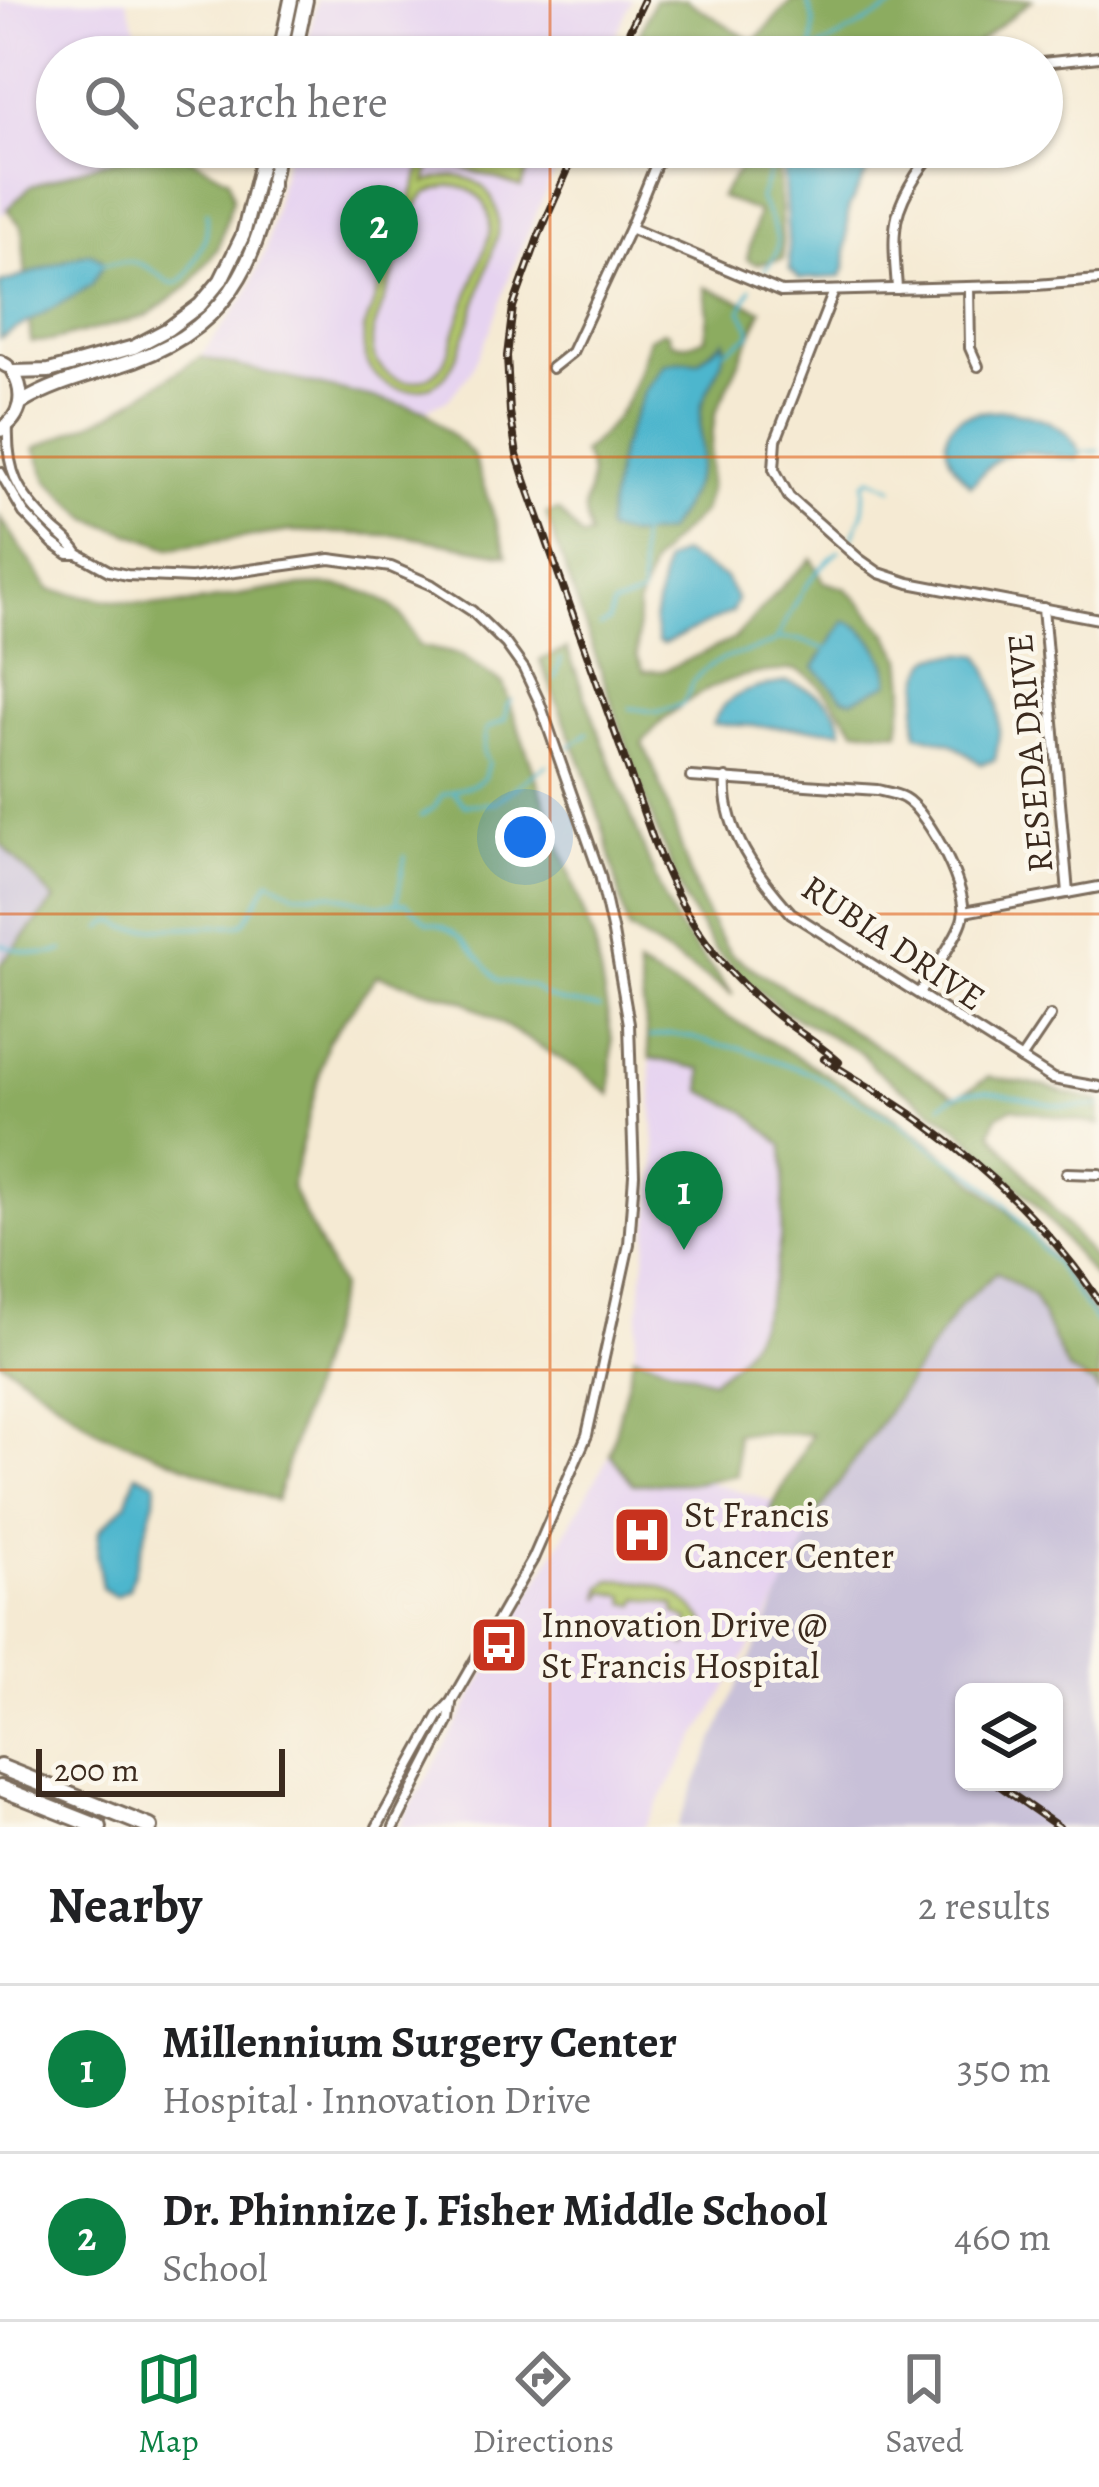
<!DOCTYPE html>
<meta charset="utf-8">
<style>
:root{--surface:#fff;--page:#f6f6f6;--text:#202124;--muted:#757577;--line:#e0e0e0;--accent:#0b8043}
body{margin:0;font-family:Alegreya,serif;background:var(--page);color:var(--text)}
.controls{position:absolute;right:36px;bottom:36px;display:grid;overflow:hidden;border-radius:18px;box-shadow:0 3px 9px #0004}
.controls button{width:108px;height:108px;display:grid;place-items:center;padding:0;border:0;border-bottom:3px solid var(--line);background:var(--surface);color:var(--text);font:60px sans-serif}
.scale{position:absolute;left:36px;bottom:30px;width:249px;box-sizing:border-box;padding-left:12px;border:6px solid #3b2a1e;border-top:0;font-size:33px;line-height:42px;white-space:nowrap;color:#3b2a1e;-webkit-text-stroke:9px #fbf7ec;paint-order:stroke}
.you{position:absolute;left:525px;top:837px;width:42px;height:42px;margin:-30px;border:9px solid #fff;border-radius:50%;background:#1a73e8;box-shadow:0 0 0 18px #1a73e833}
.badge{display:grid;place-items:center;width:78px;height:78px;border-radius:50%;background:var(--accent);color:#fff;font-size:39px;font-weight:700}
.pin{position:absolute;translate:-50% -99px;filter:drop-shadow(0 3px 6px #0008)}
.pin::after{content:'';position:absolute;top:63px;width:42px;height:36px;background:inherit;clip-path:polygon(0 0,100% 0,50% 100%)}
.list{margin:0;padding:0;list-style:none}
h2{display:flex;justify-content:space-between;align-items:center;height:156px;margin:0;padding:0 48px;font-size:51px}
h2 small{font-size:39px;font-weight:400;color:var(--muted)}
.list li{display:grid;grid-template-columns:78px 1fr auto;gap:36px;align-items:center;box-sizing:border-box;height:168px;padding:0 48px;border-top:3px solid var(--line)}
.list b{display:block;font-size:45px;white-space:nowrap}
.list p{margin:0;font-size:39px;white-space:nowrap;color:var(--muted)}
.list em{font-size:39px;font-style:normal;color:var(--muted)}
.icon{flex:none;width:66px;height:66px;fill:none;stroke:currentColor;stroke-width:2;stroke-linecap:round;stroke-linejoin:round}
.map{position:relative;flex:none;width:1099px;height:1827px;overflow:hidden}
.search{position:absolute;background:var(--surface);box-shadow:0 3px 9px #0004;left:36px;right:36px;top:36px;height:132px;display:flex;align-items:center;gap:30px;box-sizing:border-box;padding:0 42px;border-radius:66px;color:var(--muted);font-size:45px}
.sheet{height:492px;background:var(--surface)}
nav{display:flex;justify-content:space-around;align-items:center;box-sizing:border-box;height:168px;border-top:3px solid var(--line);background:var(--surface);font-size:33px;color:var(--muted)}
nav a{display:grid;justify-items:center;gap:6px}
nav .on{color:var(--accent)}
.map>svg:first-child{display:block}
.built{fill:#e6d3f0}
.industrial{fill:#c8c0d8;fill-rule:evenodd}
.green{fill:#b1c76c;stroke:#767845;stroke-width:3;fill-rule:evenodd}
.forest{fill:#8cac60;stroke:#646b3f;stroke-width:3;fill-rule:evenodd}
.water{fill:#4eb6cd;stroke:#447076;stroke-width:3}
.lines{fill:none;stroke-linecap:round;stroke-linejoin:round}
.stream{stroke:#4eb6cd;stroke-width:3}
.street-casing{stroke:#7c6d5d;stroke-width:14}
.secondary-casing{stroke:#7c6d5d;stroke-width:18}
.primary-casing{stroke:#7c6d5d;stroke-width:20}
.street{stroke:#fff;stroke-width:8}
.secondary{stroke:#fff;stroke-width:12}
.primary{stroke:#fff;stroke-width:14}
.rail-casing{stroke:#3b2a1e;stroke-width:8}
.rail{stroke:#fbf7ec;stroke-width:3;stroke-dasharray:9;stroke-linecap:butt}
.grid{fill:none;stroke:#df570d;stroke-width:3;stroke-opacity:0.55}
.labels{text-anchor:middle;stroke-width:9;stroke-linejoin:round;paint-order:stroke}
.street-label{font-size:36px;fill:#3b2a1e;stroke:#fbf7ec}
.poi-label{font-size:36px;fill:#3b2a1e;stroke:#fbf7ec;text-anchor:start}
</style>
<div class="map">
<svg width="1099" height="1827" viewBox="0 0 1099 1827">
<rect width="100%" height="100%" fill="#fbf7ec"/>
<filter id="ink" filterUnits="userSpaceOnUse"><feTurbulence type="fractalNoise" baseFrequency=".00833" numOctaves="2"/><feDisplacementMap in="SourceGraphic" scale="24" xChannelSelector="R" yChannelSelector="G"/><feConvolveMatrix kernelMatrix="1 2 1 2 8 2 1 2 1" color-interpolation-filters="sRGB"/></filter>
<filter id="wash" filterUnits="userSpaceOnUse"><feTurbulence type="fractalNoise" baseFrequency=".004" numOctaves="4" result="noise"/><feDisplacementMap in="SourceGraphic" scale="48" xChannelSelector="R" yChannelSelector="G"/><feGaussianBlur stdDeviation="2.7" result="paint"/><feColorMatrix in="noise" values="0 0 0 0 0 0 0 0 0 0 0 0 0 0 0 0 0 1.4 0 .05"/><feComposite in="paint" operator="in"/></filter>
<g filter="url(#wash)">
<rect width="100%" height="100%" fill="#f5ead3"/>
<!-- built -->
<g class="built">
<polygon points="0,0 126,0 146,57 57,57 57,147 166,147 97,164 0,215"/>
<polygon points="317,0 632,0 606,57 305,57"/>
<polygon points="288,147 565,147 511,272 490,331 471,371 449,399 425,410 200,357 246,296 266,250"/>
<polygon points="650,1058 702,1069 702,1091 746,1112 783,1146 785,1194 776,1273 758,1322 740,1356 712,1380 634,1355 656,1164"/>
<polygon points="610,1454 827,1517 644,1827 399,1827"/>
</g>
<!-- industrial -->
<g class="industrial">
<polygon points="0,843 55,900 0,965"/>
<path d="M997,1272L1033,1296L1068,1369L1095,1385L1099,1393V1827H677L741,1678L824,1505L960,1306ZM964,1692H1054V1782H964Z"/>
</g>
<!-- green -->
<g class="green">
<polygon points="438,147 535,147 521,187 434,158"/>
<path d="M422,166L430,168L426,183C467,163 503,189 498,234C487,266 463,356 444,377C428,393 400,394 382,381C365,367 362,351 364,330ZM450,185C478,188 492,204 490,233C480,263 469,293 458,323C453,337 450,356 440,368C427,383 404,386 388,374C373,363 370,349 373,332L418,203L427,193Z"/>
<path d="M611,1580C655,1580 679,1588 706,1623L686,1645L679,1638L686,1636L689,1620L675,1613V1605L639,1598L636,1605L626,1603L625,1596L605,1592L601,1599L602,1587Z"/>
</g>
<!-- forest -->
<g class="forest">
<polygon points="654,0 686,0 754,42 792,0 1032,0 960,57 630,57"/>
<polygon points="166,147 178,147 188,157 229,179 233,198 218,248 189,286 147,316 50,341 31,342 22,227 7,209 31,186 97,164"/>
<polygon points="748,147 777,147 783,259 756,264 747,259 758,212 720,197 748,155"/>
<path d="M705,287L762,310L715,415L710,451L709,489L703,512L666,547L652,565L638,605L637,656L644,671H663L734,639L786,582L812,559L824,582L845,588L862,604L887,633L902,658L905,688L899,732L855,729C841,712 818,676 796,670C790,668 784,671 777,671C723,674 676,701 642,743C678,811 684,894 732,955L957,1097L989,1077L1048,1087L1066,1094L1099,1101V1125L1012,1108L997,1116L991,1132L1099,1265V1283L1033,1201L958,1128L874,1069L863,1054L782,1010L747,981L713,947L686,903L654,823L546,514L559,511L582,538L590,536C588,526 583,514 585,504C590,482 596,473 582,453C625,416 634,392 649,338L663,331L669,333L670,341C684,347 692,344 705,338L708,315ZM723,341L726,347C720,368 704,388 701,408C698,424 702,440 701,456C698,484 682,510 665,532L614,488L620,450L682,361L698,362Z"/>
<polygon points="200,357 425,410 473,455 507,555 406,536 291,531 170,548 89,519 48,480 35,448 114,413"/>
<path d="M0,517L50,590C85,595 125,605 160,605C229,606 345,555 400,614C408,623 413,635 419,646L460,655L503,684L595,945L612,1040L611,1095L579,1070L464,1001L377,975L328,1041L291,1187L340,1287L276,1501L100,1432L0,1360V965L55,900L0,843Z"/>
<polygon points="567,649 656,880 677,926 733,995 628,929 606,838 585,772 540,660"/>
<path d="M638,966L803,1060L888,1112L933,1145L1010,1213L1055,1260L1099,1320V1393L1095,1385L1068,1370L1033,1296L997,1272L960,1306L824,1505L802,1530L770,1511L812,1434L736,1433L737,1475L695,1483L633,1484L610,1454L634,1355L712,1380C721,1373 733,1365 740,1356C779,1306 787,1207 783,1146L746,1112L702,1091V1069L650,1058Z"/>
</g>
<!-- water -->
<g class="water">
<polygon points="782,147 880,147 848,209 845,269 840,277 800,279 790,270"/>
<path d="M89,253L101,259L102,266L92,284L79,293L0,338V283C31,275 58,262 89,253Z"/>
<path d="M724,340C727,364 709,382 702,404C698,418 701,437 701,453C699,482 683,509 666,532L637,536L608,532L606,527L620,450L645,390L665,364L682,361L698,362Z"/>
<path d="M1003,410C1034,414 1068,423 1081,454L1076,459C1050,457 1025,445 999,458C989,464 980,477 971,485C952,469 931,433 962,417C975,411 990,411 1003,410Z"/>
<polygon points="681,553 725,578 737,600 732,612 663,644 658,642 654,621 665,562"/>
<path d="M845,621C867,626 891,661 889,683L852,700L843,698L814,667Z"/>
<path d="M963,654L980,655C999,689 1004,722 995,760L981,764L951,743L917,734C915,718 918,665 933,658C940,654 955,655 963,654Z"/>
<path d="M788,682C812,689 840,703 842,730L713,724C724,692 758,686 788,682Z"/>
<polygon points="136,1474 156,1482 155,1500 129,1589 115,1596 102,1588 97,1557 99,1531 126,1504"/>
</g>
<g class="lines">
<!-- stream -->
<g class="stream">
<polyline points="807,0 814,22 811,57"/>
<polyline points="812,52 907,0"/>
<path d="M98,265C109,263 126,261 137,263C165,269 173,308 196,258C206,238 208,234 207,212"/>
<path d="M765,269C790,246 771,222 760,199L772,164V147"/>
<polyline points="724,351 750,335 750,327 741,310 751,288"/>
<polyline points="1077,452 1099,451"/>
<polyline points="852,538 863,513 865,482 871,478 893,488"/>
<path d="M600,626L608,622L613,606L641,596C644,572 636,559 641,533"/>
<polyline points="781,639 799,640 826,649"/>
<polyline points="555,679 561,659"/>
<path d="M630,708L658,712L683,704C688,696 690,685 696,678C718,652 749,656 776,641C793,607 808,575 839,551"/>
<polyline points="569,747 588,733"/>
<polyline points="453,792 464,805 493,803 547,765"/>
<polyline points="420,816 434,808 442,795 475,784 484,778 488,763 483,752 486,729 505,720 507,705 512,700"/>
<polyline points="397,901 405,856"/>
<path d="M102,928L110,922H118L125,927L135,929L240,925L246,921L269,880L295,893L331,894L377,905L406,903L428,923C460,925 479,960 499,981L531,986L545,996L563,1002L599,1008"/>
<path d="M0,944C20,952 44,958 64,950"/>
<polyline points="650,1037 670,1034 690,1037 717,1045 738,1047 810,1073 901,1124 939,1153 974,1175 1004,1202 1054,1263 1099,1326"/>
<path d="M941,1105C974,1076 1022,1102 1060,1106C1073,1108 1086,1107 1099,1106"/>
</g>
</g>
</g>
<g filter="url(#ink)">
<g class="lines">
<!-- street casing -->
<g class="street-casing">
<g id="street">
<polyline points="1042,63 1099,57"/>
<polyline points="630,228 781,292 1036,285 1099,280"/>
<polyline points="969,287 970,348 978,366"/>
<path d="M897,289C896,270 893,250 895,231C896,202 919,168 938,147"/>
<polyline points="834,291 776,440 774,469 789,497 859,559 879,573 909,583 1099,619"/>
<polyline points="552,368 572,352 630,228 663,147"/>
<path d="M8,425C6,472 18,494 51,526C61,536 71,542 78,554"/>
<polyline points="0,472 24,513 53,543 68,554 78,554 109,571 127,575 191,578 330,559 391,567 432,585 472,611 506,644 524,669 539,701 600,875 613,933 629,1024 634,1175 629,1244 587,1435 533,1559 451,1702 439,1715 377,1827"/>
<polyline points="1043,608 1068,893"/>
<path d="M691,777L877,790C885,792 897,794 904,798C928,811 972,895 962,921C955,942 931,973 919,993"/>
<path d="M726,778C722,830 759,877 791,913L1053,1079L1099,1087"/>
<polyline points="964,912 1099,887"/>
<polyline points="1021,1059 1050,1016"/>
<polyline points="1067,1173 1099,1174"/>
<polyline points="394,1827 449,1720 451,1704"/>
</g>
</g>
<!-- secondary casing -->
<g class="secondary-casing">
<g id="secondary">
<polyline points="279,57 291,0"/>
<polyline points="294,57 306,0"/>
<polyline points="0,362 7,366"/>
<path d="M21,403C57,381 96,374 135,360C239,323 262,247 278,147"/>
<path d="M0,430C22,417 26,394 13,372L49,371L134,347L168,329L200,305L221,280L243,235L265,147"/>
</g>
</g>
<!-- primary casing -->
<g class="primary-casing">
<g id="primary">
<polyline points="0,1767 150,1827"/>
<polyline points="0,1788 99,1827"/>
</g>
</g>
<!-- street -->
<use href="#street" class="street"/>
<!-- secondary -->
<use href="#secondary" class="secondary"/>
<!-- primary -->
<use href="#primary" class="primary"/>
<!-- rail casing -->
<g class="rail-casing">
<g id="rail">
<polyline points="617,57 644,0"/>
<path d="M578,147L539,235L513,307L507,356L510,412L517,455L525,480L653,839C681,915 715,965 778,1016C798,1032 820,1045 839,1062"/>
<path d="M824,1059C858,1081 893,1100 925,1124C991,1172 1054,1233 1099,1301"/>
<polyline points="994,1782 1059,1827"/>
</g>
</g>
<!-- rail -->
<use href="#rail" class="rail"/>
</g>
</g>
<!-- grid -->
<path class="grid" d="M550,0V57M550,147V1827M0,457H1099M0,914H1099M0,1370H1099"/>
<!-- icons -->
<defs>
<g id="hospital-square" transform="scale(3)"><rect x="-9" y="-9" width="18" height="18" rx="4" fill="#c8321e" stroke="#fbf7ec"/><path d="M-5-5h3v3.5h4V-5h3V5h-3V1.5h-4V5h-3Z" fill="#fff"/></g>
<g id="bus-square" transform="scale(3)"><rect x="-9" y="-9" width="18" height="18" rx="4" fill="#c8321e" stroke="#fbf7ec"/><path d="M-5-6H5V4H4V6H2V4H-2V6H-4V4H-5ZM-3.5-4V0h7V-4ZM-3.5 1.2v1.5H-2V1.2ZM2 1.2v1.5H3.5V1.2Z" fill="#fff"/></g>
</defs>
<g fill-rule="evenodd">
<use href="#hospital-square" x="642" y="1535"/>
<use href="#bus-square" x="499" y="1645"/>
</g>
<g class="labels">
<!-- street labels -->
<g class="street-label">
<text transform="translate(1029 753) rotate(-95)" y="13">RESEDA DRIVE</text>
<text transform="translate(894 942) rotate(34)" y="13">RUBIA DRIVE</text>
</g>
<!-- poi labels -->
<g class="poi-label">
<text x="684" y="1527">St Francis<tspan x="684" dy="41">Cancer Center</tspan></text>
<text x="541" y="1637">Innovation Drive @<tspan x="541" dy="41">St Francis Hospital</tspan></text>
</g>
</g>
</svg>
<div class="controls">
<button><svg class="icon" aria-label="layers" viewBox="0 0 24 24"><path d="M12 4l9 5-9 5-9-5zM3 14l9 5 9-5"/></svg></button>
</div>
<div class="scale">200 m</div>
<div class="you"></div>
<div class="pin badge" style="left:684px;top:1250px">1</div>
<div class="pin badge" style="left:379px;top:284px">2</div>
<div class="search"><svg class="icon" aria-label="search" viewBox="0 0 24 24"><circle cx="10" cy="10" r="6"/><path d="M15 15l6 6"/></svg>Search here</div>
</div>
<section class="sheet">
<h2>Nearby<small>2 results</small></h2>
<ul class="list">
<li><span class="badge">1</span><div><b>Millennium Surgery Center</b><p>Hospital · Innovation Drive</p></div><em>350 m</em></li>
<li><span class="badge">2</span><div><b>Dr. Phinnize J. Fisher Middle School</b><p>School</p></div><em>460 m</em></li>
</ul>
</section>
<nav>
<a class="on"><svg class="icon" aria-label="map" viewBox="0 0 24 24"><path d="M3 6l6-2 6 2 6-2v14l-6 2-6-2-6 2zM9 4v14M15 6v14"/></svg>Map</a>
<a><svg class="icon" aria-label="directions" viewBox="0 0 24 24"><path d="M12 3l9 9-9 9-9-9zM9 14v-3h6M13 9l2 2-2 2"/></svg>Directions</a>
<a><svg class="icon" aria-label="saved" viewBox="0 0 24 24"><path d="M7 4h10v16l-5-4-5 4z"/></svg>Saved</a>
</nav>
